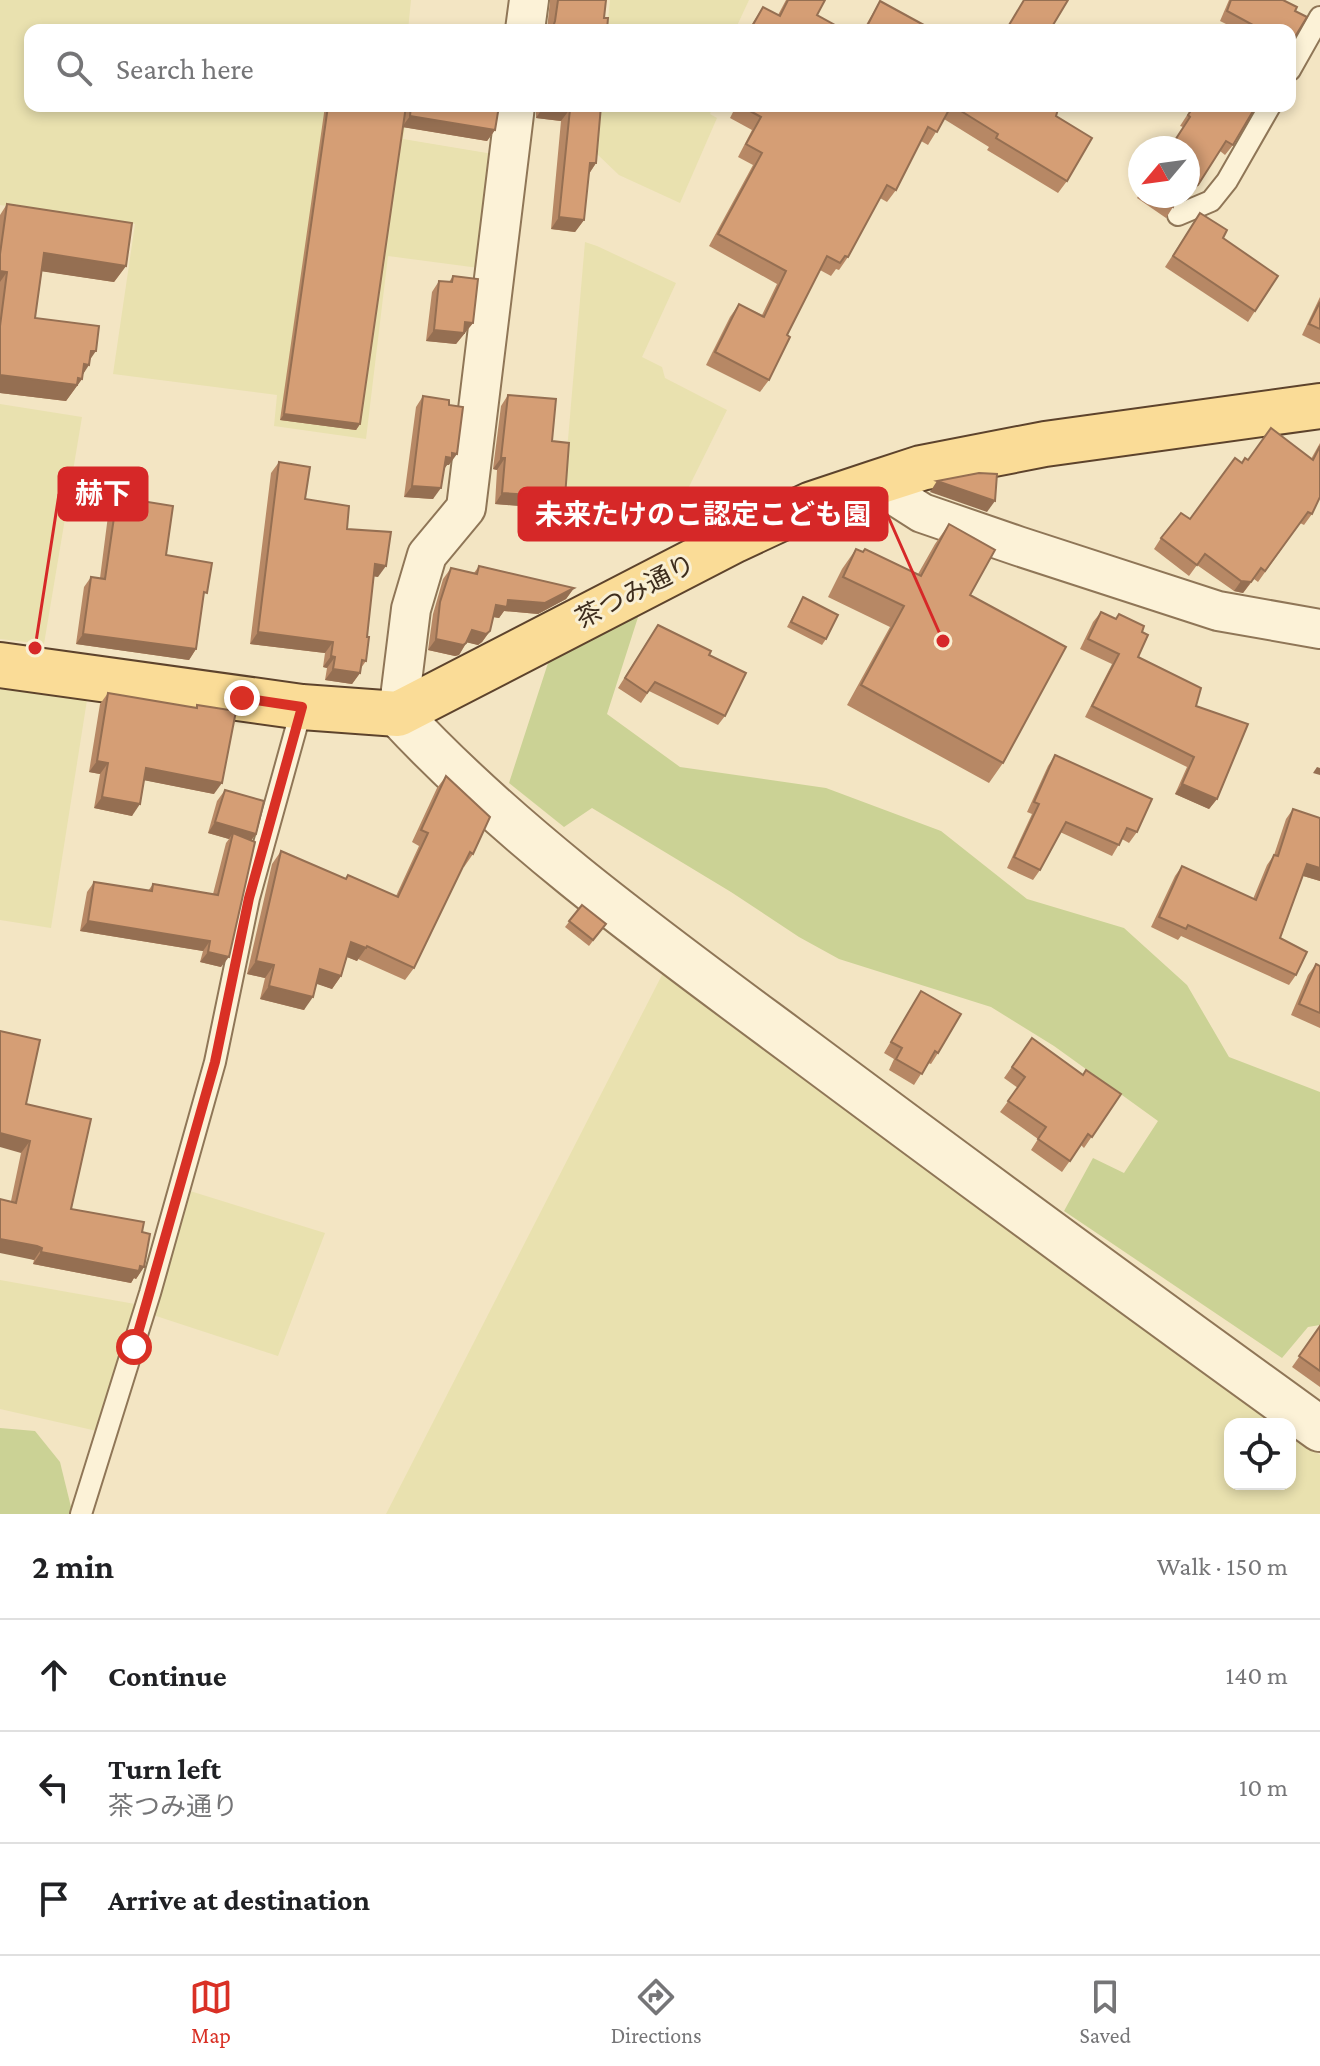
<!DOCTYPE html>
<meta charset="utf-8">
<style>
:root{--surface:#fff;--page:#f6f6f6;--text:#202124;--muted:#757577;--line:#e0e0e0;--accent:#d93025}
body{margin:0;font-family:"Crimson Pro","Noto Sans JP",serif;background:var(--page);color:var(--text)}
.controls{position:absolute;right:24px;bottom:24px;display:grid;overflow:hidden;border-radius:16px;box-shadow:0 4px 12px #0003}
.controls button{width:72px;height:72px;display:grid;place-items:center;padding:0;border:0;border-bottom:2px solid var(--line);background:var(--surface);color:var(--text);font:40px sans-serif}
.compass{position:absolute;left:1128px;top:136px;width:72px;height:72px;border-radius:50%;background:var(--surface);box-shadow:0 4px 12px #0003;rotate:241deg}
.stop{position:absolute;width:24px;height:24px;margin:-18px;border:6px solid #d93025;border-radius:50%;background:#fff}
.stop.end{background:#d93025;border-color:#fff;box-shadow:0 2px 8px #0008}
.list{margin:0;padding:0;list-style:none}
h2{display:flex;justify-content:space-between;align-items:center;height:104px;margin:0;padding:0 32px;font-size:34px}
h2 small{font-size:26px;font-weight:400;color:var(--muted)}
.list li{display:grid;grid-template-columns:52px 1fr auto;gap:24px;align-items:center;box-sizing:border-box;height:112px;padding:0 32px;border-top:2px solid var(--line)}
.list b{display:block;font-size:30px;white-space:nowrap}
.list p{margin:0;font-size:26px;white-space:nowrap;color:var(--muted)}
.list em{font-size:26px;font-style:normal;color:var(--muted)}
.icon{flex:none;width:44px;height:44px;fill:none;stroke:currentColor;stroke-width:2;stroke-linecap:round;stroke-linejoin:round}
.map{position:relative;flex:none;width:1320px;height:1514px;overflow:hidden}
.search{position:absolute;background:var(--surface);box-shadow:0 4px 12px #0003;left:24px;right:24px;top:24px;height:88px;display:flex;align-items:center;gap:20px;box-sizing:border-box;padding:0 28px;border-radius:16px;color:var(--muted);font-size:30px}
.sheet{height:440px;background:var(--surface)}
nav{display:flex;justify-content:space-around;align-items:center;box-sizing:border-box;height:112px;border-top:2px solid var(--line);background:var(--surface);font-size:22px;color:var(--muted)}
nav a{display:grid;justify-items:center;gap:4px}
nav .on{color:var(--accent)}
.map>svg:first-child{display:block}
.farmland{fill:#e9e1af}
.green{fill:#cbd295}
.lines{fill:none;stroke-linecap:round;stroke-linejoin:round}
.service-casing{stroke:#8f7657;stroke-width:24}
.minor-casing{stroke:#8f7657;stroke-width:42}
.tertiary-casing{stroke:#8f7657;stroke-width:48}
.primary-casing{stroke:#5d432c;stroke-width:48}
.service{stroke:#fcf2d7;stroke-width:20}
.minor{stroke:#fcf2d7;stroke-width:38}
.tertiary{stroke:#fcf2d7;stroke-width:44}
.primary{stroke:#fadc97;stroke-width:44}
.wall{fill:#b78865}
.shaded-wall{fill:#956f52}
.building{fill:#d59e75;stroke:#956f52;stroke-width:2}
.route{stroke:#d93025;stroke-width:10}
.labels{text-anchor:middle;stroke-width:6;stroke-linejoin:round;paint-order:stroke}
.street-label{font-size:26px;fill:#3e2d1d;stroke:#f9efd3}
.leader{fill:none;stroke:#d62828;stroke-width:3}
.callout-dot{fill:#d62828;stroke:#f9efd3;stroke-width:3}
.callout{fill:#d62828;stroke:#d62828;stroke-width:3}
.callout-label{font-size:28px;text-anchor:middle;font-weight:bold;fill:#fff}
</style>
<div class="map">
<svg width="1320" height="1514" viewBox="0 0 1320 1514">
<rect width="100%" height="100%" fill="#f3e5c3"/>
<!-- farmland -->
<g class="farmland">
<polygon points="0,0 411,0 408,30 30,30 30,106 408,106 403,139 493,154 479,268 388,256 366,439 274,426 277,395 113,374 135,224 0,205"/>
<polygon points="610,0 749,0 735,30 607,30"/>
<polygon points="600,106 713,106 710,114 717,118 680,203 619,175 596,153"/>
<polygon points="585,242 597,246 676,283 642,357 662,367 665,378 727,410 677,511 562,509"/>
<polygon points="0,404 82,417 44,644 0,639"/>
<polygon points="0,689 87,700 51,928 0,920"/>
<polygon points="663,973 1277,1424 1230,1424 1230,1484 1290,1484 1290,1433 1320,1455 1320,1514 386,1514"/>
<polygon points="190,1191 325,1233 278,1356 153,1315"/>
<polygon points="0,1280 135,1304 97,1431 0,1409"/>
</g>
<!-- green -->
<g class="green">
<polygon points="640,611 607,714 680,767 826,788 941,831 1027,899 1124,928 1187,985 1229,1057 1320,1092 1320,1325 1308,1327 1282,1358 1064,1211 1093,1158 1124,1173 1158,1121 1054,1046 991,1007 839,959 799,937 731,892 592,808 564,827 509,783 549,660"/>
<polygon points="0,1428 35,1431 60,1462 71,1507 69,1514 0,1514"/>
</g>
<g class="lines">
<!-- service casing -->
<g class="service-casing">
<g id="service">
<polyline points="1290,70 1320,17"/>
<polyline points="1178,215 1211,201 1227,181 1270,106"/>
<polyline points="81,1514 150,1293 215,1062 249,898 302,707"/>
</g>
</g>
<!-- minor casing -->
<g class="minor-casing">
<g id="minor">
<polyline points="525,30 529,0"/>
<polyline points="875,483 922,513 1018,546 1218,611 1320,629"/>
<polyline points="398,714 411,609 427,555 466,508 515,106"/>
</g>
</g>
<!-- tertiary casing -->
<g class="tertiary-casing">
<path id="tertiary" d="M398,714C513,838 662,945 798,1046C971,1175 1145,1303 1320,1429"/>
</g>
<!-- primary casing -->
<g class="primary-casing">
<polyline id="primary" points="0,665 302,707 398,714 735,540 812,504 875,483 921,468 1045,444 1320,406"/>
</g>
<!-- service -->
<use href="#service" class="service"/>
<!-- minor -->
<use href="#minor" class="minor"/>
<!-- tertiary -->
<use href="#tertiary" class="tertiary"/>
<!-- primary -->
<use href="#primary" class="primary"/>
</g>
<!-- wall -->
<g class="wall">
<polygon points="550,0 606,0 604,18 607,30 547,30"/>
<polygon points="786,0 825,0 817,15 844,30 748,30 763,7 778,15"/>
<polygon points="1229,0 1283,0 1295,11 1307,17 1290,46 1290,30 1238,30 1220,21"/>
<polygon points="880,1 933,30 863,30"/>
<polygon points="325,106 499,106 495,130 487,141 403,127 360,424 356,430 280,420"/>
<polygon points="536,106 601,106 596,163 589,174 584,220 575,232 551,229 561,121 536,118"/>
<polygon points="736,106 1059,106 1056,116 1067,181 1058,193 987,150 989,147 944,119 928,145 921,141 896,190 887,202 880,198 848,257 839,270 836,269 831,276 820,270 787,335 769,380 760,392 706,365 730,317 739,304 762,315 777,284 709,246 753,165 738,157 752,130 730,118"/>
<polygon points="1193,106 1233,145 1225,155 1220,151 1191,195 1174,204 1173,207 1166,218 1137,198 1140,193 1140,196 1188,196 1183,127 1180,126"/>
<polygon points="7,204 126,266 114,282 42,271 35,318 90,360 83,374 82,379 66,401 0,393 0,215"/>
<polygon points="1200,213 1223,238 1255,311 1248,322 1165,267"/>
<polygon points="453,276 473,323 456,344 426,341 432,292 439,281 449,282"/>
<polygon points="1320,297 1320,344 1302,335"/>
<polygon points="508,395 552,441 557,509 495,504 497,470 493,469 501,406"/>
<polygon points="423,396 449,465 447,465 444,469 433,499 404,497 416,407"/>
<polygon points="1320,443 1320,497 1312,514 1304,525 1300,523 1258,582 1254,579 1243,593 1234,591 1197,565 1189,576 1154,549 1161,538 1190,519 1242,463 1248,460 1311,459"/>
<polygon points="279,462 305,499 347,529 378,577 373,576 367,637 366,661 361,668 360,673 352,684 325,680 327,668 323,667 325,653 250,644 271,473"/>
<polygon points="117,497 203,600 196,649 189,660 76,644 84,587 91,577 100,578 109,508"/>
<polygon points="949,524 970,595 1003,763 989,783 847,705 890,627 828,597 842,569 856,549 862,552 865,549 918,574 935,544"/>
<polygon points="479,566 574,588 566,599 538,614 504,611 499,618 493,617 490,631 482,642 478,645 467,642 459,655 455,656 428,650 433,614 443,579 451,568 474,573"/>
<polygon points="803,597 826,639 822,645 787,627"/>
<polygon points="1101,612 1115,619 1119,614 1142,632 1138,657 1196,706 1217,799 1209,809 1175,794 1187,767 1085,717 1112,664 1080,649 1093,622"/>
<polygon points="652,634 709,655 725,716 718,725 649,691 641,703 618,688"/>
<polygon points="108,693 195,708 197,705 214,794 144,780 132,816 94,808 100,774 89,772 100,704"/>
<polygon points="1055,755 1137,832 1129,843 1122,839 1112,856 1060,832 1040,870 1033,880 1007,868 1032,814 1027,812 1048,766"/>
<polygon points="446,776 473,854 464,867 463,866 414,968 405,980 358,959 357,961 347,957 341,976 332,989 316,983 304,1010 260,999 265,978 247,974 272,864 281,851 345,879 348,875 396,896 419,846 412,842 437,788"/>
<polygon points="225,790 256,834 251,840 221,967 200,962 203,951 80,931 87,892 94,882 148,891 153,884 213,894 226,843 229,839 208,833 217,801"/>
<polygon points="1293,809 1320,818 1320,881 1303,876 1280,938 1296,975 1289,985 1181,936 1178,940 1151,927 1175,876 1182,866 1253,899 1267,865 1274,855 1286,819"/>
<polygon points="582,905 606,924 589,946 565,927"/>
<polygon points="1316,964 1320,966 1320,1028 1291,1015 1308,975"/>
<polygon points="921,991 938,1053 931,1064 928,1063 914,1085 889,1070 894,1059 884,1053"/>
<polygon points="1032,1038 1083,1075 1121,1094 1084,1148 1081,1145 1062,1172 1031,1150 1038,1139 1000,1112 1018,1088 1004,1078"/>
<polygon points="26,1104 71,1209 142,1232 144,1267 136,1279 134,1278 131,1283 33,1264 34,1260 29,1258 11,1201 21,1153"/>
<polygon points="1320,1327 1320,1387 1292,1367"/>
</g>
<!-- shaded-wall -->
<g class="shaded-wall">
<polygon points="544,106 549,106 570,109 561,121 536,118"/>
<polygon points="410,116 495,130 487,141 402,127"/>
<polygon points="590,163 596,163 588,175"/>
<polygon points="1198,185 1191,195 1170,206 1176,196 1188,196 1188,190"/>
<polygon points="559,217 584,220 575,232 551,229"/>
<polygon points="44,253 126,266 114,282 33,270"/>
<polygon points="0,271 7,272 0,282"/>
<polygon points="465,322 473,323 456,344 426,341 434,330"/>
<polygon points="91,351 96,351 87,364 89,365 80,379 82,379 66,401 0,393 0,375"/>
<polygon points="284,414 360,424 356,430 280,420"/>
<polygon points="452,453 457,454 449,465 447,465 444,469 446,457"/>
<polygon points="501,458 505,458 497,470 493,469"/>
<polygon points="937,481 995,501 987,512 930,492"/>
<polygon points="412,486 441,488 433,499 404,497"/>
<polygon points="502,493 565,497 557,509 495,504"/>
<polygon points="375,564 386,566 378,577 367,575"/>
<polygon points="1261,568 1243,593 1234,591 1241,581"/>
<polygon points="574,588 566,599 538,614 504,611 499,618 488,616 496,605 508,600"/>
<polygon points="472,630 490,631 482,642 478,645 465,642"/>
<polygon points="258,632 333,642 325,653 250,644"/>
<polygon points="83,634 196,649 189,660 76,644"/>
<polygon points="436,639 466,643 459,655 455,656 428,650"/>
<polygon points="331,656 335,657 327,668 323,667"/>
<polygon points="333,669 360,673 352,684 325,680"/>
<polygon points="97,761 108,763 100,774 89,772"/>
<polygon points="1317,767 1320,768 1320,775 1313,773"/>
<polygon points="146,768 222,783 214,794 138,779"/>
<polygon points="1182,784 1217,799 1209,809 1175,794"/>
<polygon points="102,797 140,804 132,816 94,808"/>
<polygon points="215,822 256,834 248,845 233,833 229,839 208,833"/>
<polygon points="1307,864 1320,868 1320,881 1300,875"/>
<polygon points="88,921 210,941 203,951 80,931"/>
<polygon points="351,942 366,948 357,961 342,955"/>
<polygon points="208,952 229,957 221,967 200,962"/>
<polygon points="256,961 274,965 265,978 247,974"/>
<polygon points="320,969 341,976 332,989 311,982"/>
<polygon points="269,986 313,997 304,1010 260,999"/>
<polygon points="0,1133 30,1141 21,1153 0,1147"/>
<polygon points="0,1239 37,1246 42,1248 34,1260 0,1253"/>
<polygon points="41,1252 140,1266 144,1267 136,1279 134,1278 131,1283 33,1264"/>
</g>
<!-- building -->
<g class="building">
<polygon points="558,0 606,0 604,18 608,18 607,30 552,30 555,21"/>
<polygon points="788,0 825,0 817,15 844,30 750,30 763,7 780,16"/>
<polygon points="1024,0 1068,0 1050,30 1006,30"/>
<polygon points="1231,0 1283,0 1297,7 1295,11 1307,17 1290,45 1290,30 1262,30 1227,11"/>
<polygon points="880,1 933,30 865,30"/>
<polygon points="328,106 406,106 360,424 284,414"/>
<polygon points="411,106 499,106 495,130 410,116"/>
<polygon points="549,106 601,106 596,163 590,163 584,220 559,217 570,109"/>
<polygon points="741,106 951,106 937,132 928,127 896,190 887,185 848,257 845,256 840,263 827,256 787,335 790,337 769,380 715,352 739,304 764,317 786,271 718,234 762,153 746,144 761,117"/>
<polygon points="953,106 1059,106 1056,116 1092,138 1067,181 996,138 998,134"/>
<polygon points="1194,106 1256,106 1233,145 1226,141 1198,185 1188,190 1188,148 1170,148 1190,117 1188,115"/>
<polygon points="1156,196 1176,196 1173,207"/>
<polygon points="7,204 132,223 126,266 44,253 35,318 99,326 96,351 91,351 89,365 84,364 82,379 78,378 77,385 0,375 0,326 7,272 0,271 0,254"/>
<polygon points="1200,213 1227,230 1223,238 1278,276 1255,311 1173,256"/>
<polygon points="453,276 478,279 473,323 465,322 464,333 434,330 439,281 452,282"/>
<polygon points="1320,302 1320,329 1309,324"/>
<polygon points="508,395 556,399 552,441 569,443 565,497 502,493 505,458 501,458"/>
<polygon points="423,396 449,400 449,405 463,407 457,454 452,453 452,458 446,457 441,488 412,486"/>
<polygon points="1271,428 1313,460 1320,446 1320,497 1312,514 1308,512 1265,571 1261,568 1251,582 1241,581 1205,554 1197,565 1161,538 1181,513 1190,519 1235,458 1242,463 1245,458 1248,460"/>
<polygon points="279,462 310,467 305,499 349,506 347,529 391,532 386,566 375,564 367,637 369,637 366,661 362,660 360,673 333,669 335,657 331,656 333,642 258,632"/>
<polygon points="979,473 997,474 995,501 937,481"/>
<polygon points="117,497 173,506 166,555 212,563 207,593 204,592 196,649 83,634 91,577 105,579"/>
<polygon points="949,524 995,550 970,595 1066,647 1003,763 861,685 904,606 843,577 856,549 863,552 865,549 921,576"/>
<polygon points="479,566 574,588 545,603 508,600 507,607 496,605 490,631 486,634 472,630 466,643 463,645 436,639 440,602 451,568 477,574"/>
<polygon points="803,597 838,615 826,639 791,622"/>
<polygon points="1101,612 1116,619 1119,614 1144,626 1142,632 1148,635 1138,657 1201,688 1196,706 1248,724 1217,799 1182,784 1194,757 1092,706 1119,654 1088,639"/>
<polygon points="658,625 711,651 709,655 746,673 725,716 655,682 647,693 625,678"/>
<polygon points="108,693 197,708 197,705 236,711 222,783 146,768 140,804 102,797 108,763 97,761"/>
<polygon points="1055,755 1152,799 1137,832 1127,828 1119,845 1066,822 1040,870 1014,857 1039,804 1034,802"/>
<polygon points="446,776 490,817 473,854 470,852 414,968 367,946 366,948 351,942 341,976 320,969 313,997 269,986 274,965 256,961 281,851 346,879 348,875 398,897 428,833 421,830"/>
<polygon points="225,790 264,801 256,834 215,822"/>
<polygon points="1293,809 1320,818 1320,868 1307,864 1280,938 1307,952 1296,975 1188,925 1186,929 1159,917 1182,866 1256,900 1274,855 1278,856"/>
<polygon points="233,833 255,842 229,957 208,952 210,941 88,921 94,882 152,891 153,884 218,895"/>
<polygon points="582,905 606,924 593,940 569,921"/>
<polygon points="1316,964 1320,966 1320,1013 1299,1004"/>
<polygon points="921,991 961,1014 938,1053 935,1051 922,1074 896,1059 902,1048 891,1042"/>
<polygon points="0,1031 40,1040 26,1104 91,1119 71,1209 144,1222 142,1232 150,1234 144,1267 140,1266 139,1271 41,1252 42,1248 37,1246 0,1239 0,1199 16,1203 30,1141 0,1133"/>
<polygon points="1032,1038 1083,1075 1086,1070 1121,1094 1092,1137 1088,1134 1070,1161 1038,1139 1046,1127 1008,1101 1025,1077 1012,1067"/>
<polygon points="1320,1326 1320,1371 1299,1356"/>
</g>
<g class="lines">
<!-- route -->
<polyline class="route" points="134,1347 215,1062 249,898 302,707 242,698"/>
</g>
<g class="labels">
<!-- street labels -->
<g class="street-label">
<text transform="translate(635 591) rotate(-27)" y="9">茶つみ通り</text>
</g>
</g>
<!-- callouts -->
<path class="leader" d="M35 648L59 494M943 641L887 514"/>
<g class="callout-dot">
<circle cx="35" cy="648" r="8"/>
<circle cx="943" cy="641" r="8"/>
</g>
<g class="callout">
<rect x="59" y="468" width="88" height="52" rx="8"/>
<rect x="519" y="488" width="368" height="52" rx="8"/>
</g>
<g class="callout-label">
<text x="103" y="503">赫下</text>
<text x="703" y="524">未来たけのこ認定こども園</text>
</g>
</svg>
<div class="controls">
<button><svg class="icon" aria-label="locate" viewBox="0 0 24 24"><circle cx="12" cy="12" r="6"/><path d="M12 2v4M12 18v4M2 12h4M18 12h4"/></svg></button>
</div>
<svg class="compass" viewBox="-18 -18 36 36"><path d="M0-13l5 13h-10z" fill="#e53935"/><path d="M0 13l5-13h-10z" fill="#757577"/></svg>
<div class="stop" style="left:134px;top:1347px"></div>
<div class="stop end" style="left:242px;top:698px"></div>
<div class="search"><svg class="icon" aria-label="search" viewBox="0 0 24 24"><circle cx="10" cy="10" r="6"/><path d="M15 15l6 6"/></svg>Search here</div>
</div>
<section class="sheet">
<h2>2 min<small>Walk · 150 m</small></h2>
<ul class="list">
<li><svg class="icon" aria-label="ahead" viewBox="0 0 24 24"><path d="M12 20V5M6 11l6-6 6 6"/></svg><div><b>Continue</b></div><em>140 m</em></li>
<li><svg class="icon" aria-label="left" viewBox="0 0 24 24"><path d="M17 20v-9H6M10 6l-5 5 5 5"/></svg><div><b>Turn left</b><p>茶つみ通り</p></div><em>10 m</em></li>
<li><svg class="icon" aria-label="arrive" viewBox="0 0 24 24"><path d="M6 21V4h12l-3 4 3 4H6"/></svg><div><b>Arrive at destination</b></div></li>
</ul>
</section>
<nav>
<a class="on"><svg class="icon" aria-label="map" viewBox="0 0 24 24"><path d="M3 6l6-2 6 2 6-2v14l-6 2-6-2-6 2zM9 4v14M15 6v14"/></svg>Map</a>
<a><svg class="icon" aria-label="directions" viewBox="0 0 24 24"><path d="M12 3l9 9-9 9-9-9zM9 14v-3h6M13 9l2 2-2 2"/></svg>Directions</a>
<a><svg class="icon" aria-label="saved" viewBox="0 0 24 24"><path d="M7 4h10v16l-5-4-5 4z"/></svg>Saved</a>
</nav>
